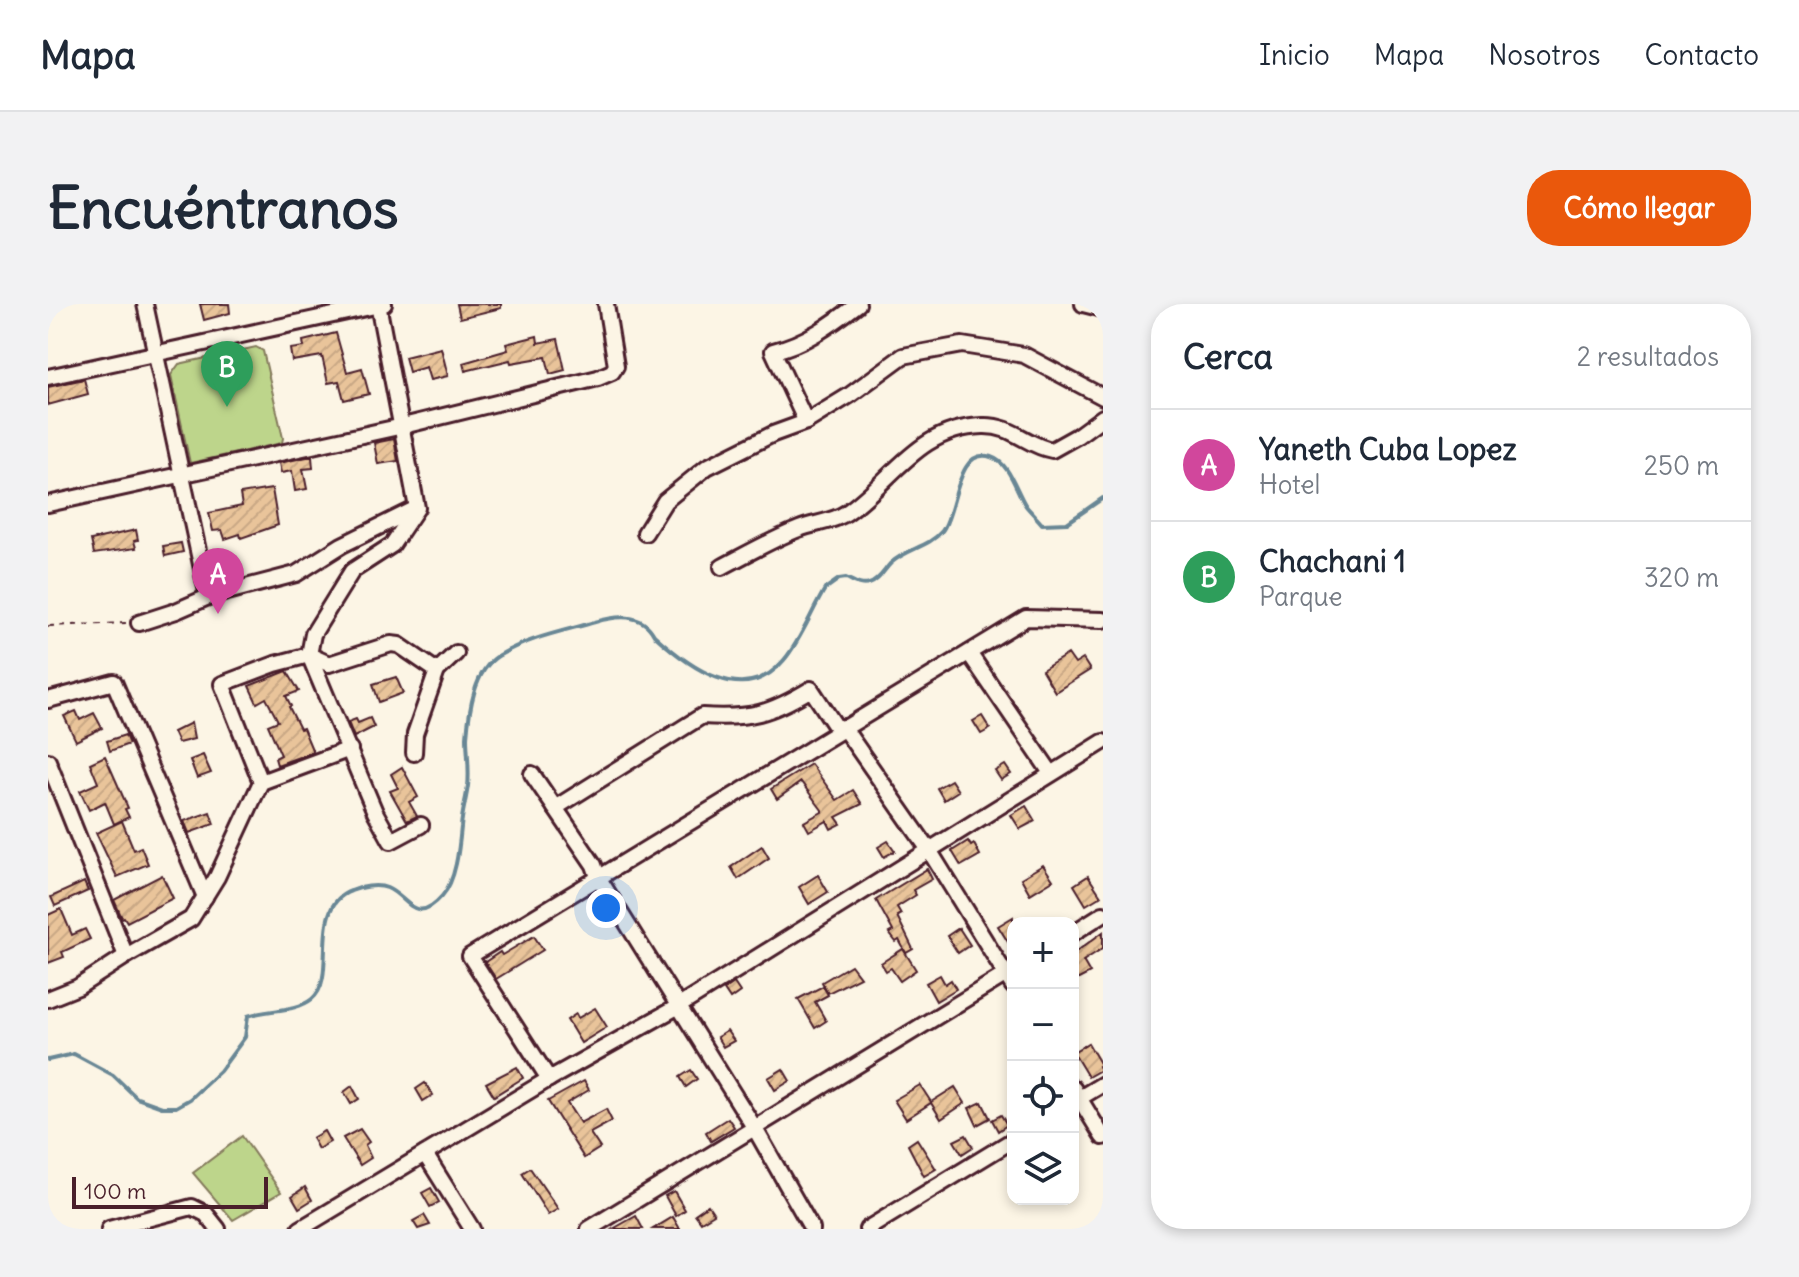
<!DOCTYPE html>
<html lang="es">
<meta charset="utf-8">
<style>
:root{--surface:#fff;--page:#f2f2f3;--text:#1f2937;--muted:#747a83;--line:#e0e1e3;--accent:#ea580c}
body{margin:0;font-family:Delius,sans-serif;background:var(--page);color:var(--text)}
.controls{position:absolute;right:24px;bottom:24px;display:grid;overflow:hidden;border-radius:16px;box-shadow:0 4px 12px #0003}
.controls button{width:72px;height:72px;display:grid;place-items:center;padding:0;border:0;border-bottom:2px solid var(--line);background:var(--surface);color:var(--text);font:40px sans-serif}
.scale{position:absolute;left:24px;bottom:20px;width:196px;box-sizing:border-box;padding-left:8px;border:4px solid #4a1f2b;border-top:0;font-size:22px;line-height:28px;white-space:nowrap;color:#4a1f2b;-webkit-text-stroke:6px #fcf5e5;paint-order:stroke}
.you{position:absolute;left:558px;top:604px;width:28px;height:28px;margin:-20px;border:6px solid #fff;border-radius:50%;background:#1a73e8;box-shadow:0 0 0 12px #1a73e833}
.badge{display:grid;place-items:center;width:52px;height:52px;border-radius:50%;background:var(--accent);color:#fff;font-size:26px;font-weight:700}
.pin{position:absolute;translate:-50% -66px;filter:drop-shadow(0 2px 4px #0008)}
.pin::after{content:'';position:absolute;top:42px;width:28px;height:24px;background:inherit;clip-path:polygon(0 0,100% 0,50% 100%)}
.list{margin:0;padding:0;list-style:none}
h2{display:flex;justify-content:space-between;align-items:center;height:104px;margin:0;padding:0 32px;font-size:34px}
h2 small{font-size:26px;font-weight:400;color:var(--muted)}
.list li{display:grid;grid-template-columns:52px 1fr auto;gap:24px;align-items:center;box-sizing:border-box;height:112px;padding:0 32px;border-top:2px solid var(--line)}
.list b{display:block;font-size:30px;white-space:nowrap}
.list p{margin:0;font-size:26px;white-space:nowrap;color:var(--muted)}
.list em{font-size:26px;font-style:normal;color:var(--muted)}
.icon{flex:none;width:44px;height:44px;fill:none;stroke:currentColor;stroke-width:2;stroke-linecap:round;stroke-linejoin:round}
.map{position:relative;flex:none;width:1055px;height:925px;overflow:hidden;border-radius:32px}
header{display:flex;align-items:center;gap:48px;box-sizing:border-box;height:112px;padding:0 40px;background:var(--surface);border-bottom:2px solid var(--line)}
header strong{font-size:38px}
nav{display:flex;gap:44px;margin-inline-start:auto;font-size:28px}
.intro{display:flex;align-items:center;justify-content:space-between;box-sizing:border-box;height:192px;padding:0 48px}
h1{margin:0;font-size:56px}
.button{padding:20px 36px;border-radius:32px;background:var(--accent);color:#fff;font-size:28px;font-weight:700}
main{display:flex;gap:48px;padding:0 48px}
aside{flex:1;background:var(--surface);border-radius:32px;box-shadow:0 4px 12px #0003}
.map>svg:first-child{display:block}
.park{fill:#bdd58b;stroke:#847a5b;stroke-width:2}
.lines{fill:none;stroke-linecap:round;stroke-linejoin:round}
.stream{stroke:#698795;stroke-width:4}
.building{fill:url(#building-hatch);stroke:#4a1f2b;stroke-width:2}
.minor-casing{stroke:#4a1f2b;stroke-width:20}
.path{stroke:#4a1f2b;stroke-width:2;stroke-dasharray:6 6;stroke-linecap:butt}
.minor{stroke:#fcf5e5;stroke-width:14}
</style>
<header>
<strong>Mapa</strong>
<nav><a>Inicio</a><a>Mapa</a><a>Nosotros</a><a>Contacto</a></nav>
</header>
<div class="intro"><h1>Encuéntranos</h1><a class="button">Cómo llegar</a></div>
<main>
<div class="map">
<svg width="1055" height="925" viewBox="0 0 1055 925">
<defs>
<pattern id="building-hatch" width="6" height="6" patternUnits="userSpaceOnUse" patternTransform="scale(2)"><rect width="6" height="6" fill="#e9c49a"/><path d="M-1 1l2-2M0 6l6-6M5 7l2-2" fill="none" stroke="#c9a885"/></pattern>
</defs>
<rect width="100%" height="100%" fill="#fcf5e5"/>
<filter id="ink" filterUnits="userSpaceOnUse"><feTurbulence type="fractalNoise" baseFrequency=".0125" numOctaves="2"/><feDisplacementMap in="SourceGraphic" scale="16" xChannelSelector="R" yChannelSelector="G"/><feConvolveMatrix kernelMatrix="1 2 1 2 8 2 1 2 1" color-interpolation-filters="sRGB"/></filter>
<g filter="url(#ink)">
<!-- park -->
<g class="park">
<polygon points="208,43 215,47 235,134 234,139 142,159 123,71 131,60"/>
<polygon points="194,832 233,888 185,916 145,869"/>
</g>
<g class="lines">
<!-- stream -->
<path class="stream" d="M0,756L26,750L65,771L89,794L114,803H128L142,795L172,767L197,733L200,712C220,705 248,708 264,695C291,673 259,603 303,587C312,583 329,580 339,584C359,592 367,623 394,592C408,577 411,544 413,523C414,509 418,496 420,482C422,466 419,449 419,433C421,407 426,367 450,352C479,334 516,327 547,318C568,312 594,308 606,331C640,362 696,405 736,356C753,336 763,308 777,285L791,275L798,274C805,277 813,283 821,280C831,277 836,266 843,259C858,245 881,243 894,227C909,208 908,142 943,153C962,159 968,187 978,202C983,208 989,214 994,220L1019,219L1055,194"/>
</g>
<!-- building -->
<g class="building">
<polygon points="152,0 181,0 182,9 156,16"/>
<polygon points="409,0 453,0 453,4 412,14"/>
<polygon points="288,29 299,68 314,64 321,90 296,96 291,77 280,79 274,52 244,57 242,45 256,43 255,37"/>
<polygon points="489,32 490,39 510,35 517,66 502,70 498,53 463,59 462,56 417,67 415,59 460,46 458,40"/>
<polygon points="393,44 400,72 382,76 378,63 361,68 357,53"/>
<polygon points="36,75 40,90 0,101 0,83"/>
<polygon points="346,135 350,157 330,160 326,139"/>
<polygon points="259,153 264,153 265,164 255,165 259,185 247,187 244,167 233,169 231,159"/>
<polygon points="224,185 230,221 193,234 192,230 177,235 174,226 165,227 161,209 194,202 192,190"/>
<polygon points="88,226 90,236 86,237 88,244 46,250 43,236"/>
<polygon points="133,239 135,248 117,252 115,242"/>
<polygon points="1020,350 1027,360 1035,355 1042,366 1007,388 994,366"/>
<polygon points="239,367 251,387 238,392 243,402 241,403 252,425 255,424 265,448 229,461 227,454 233,451 220,421 230,417 218,394 209,399 201,382"/>
<polygon points="348,373 355,389 331,398 325,380"/>
<polygon points="28,407 32,416 46,409 54,424 28,437 16,412"/>
<polygon points="934,412 942,425 933,430 925,417"/>
<polygon points="322,414 326,423 306,433 300,418 308,415 310,419"/>
<polygon points="143,419 146,435 130,439 125,428"/>
<polygon points="77,431 81,440 62,447 59,437"/>
<polygon points="155,451 163,469 149,474 142,456"/>
<polygon points="57,452 80,504 77,505 81,513 66,520 57,498 41,506 32,487 50,479 42,459"/>
<polygon points="763,460 789,496 805,486 814,500 788,513 793,520 783,525 779,517 761,527 756,518 774,508 774,506 753,478 729,495 723,485"/>
<polygon points="957,461 963,470 953,476 947,467"/>
<polygon points="354,463 370,493 361,498 369,512 359,517 342,487 350,484 343,470"/>
<polygon points="903,476 910,487 896,496 889,484"/>
<polygon points="978,502 987,517 972,525 963,511"/>
<polygon points="162,508 166,520 141,529 136,517"/>
<polygon points="74,517 86,546 93,543 100,560 69,573 48,529"/>
<polygon points="840,537 847,547 836,553 830,543"/>
<polygon points="920,537 923,542 926,540 932,551 913,562 904,547"/>
<polygon points="714,542 721,554 690,575 683,563"/>
<polygon points="995,561 1005,576 982,590 973,574"/>
<polygon points="879,565 884,575 865,586 868,591 849,603 853,610 849,612 865,645 858,649 851,636 848,638 841,629 845,627 828,596"/>
<polygon points="114,571 125,594 79,618 76,613 74,614 66,596"/>
<polygon points="770,571 780,588 761,600 751,583"/>
<polygon points="1040,572 1053,592 1038,601 1026,581"/>
<polygon points="36,578 40,587 7,602 3,593"/>
<polygon points="13,605 24,631 37,625 42,635 14,648 16,653 0,659 0,611"/>
<polygon points="965,613 965,646 950,622"/>
<polygon points="911,624 922,641 910,649 899,632"/>
<polygon points="1055,628 1055,644 1035,657 1042,669 1025,678 1025,640 1029,647"/>
<polygon points="486,632 495,646 448,675 437,658 452,648 454,651"/>
<polygon points="855,645 868,666 852,677 843,664 838,667 833,659"/>
<polygon points="803,661 812,673 780,689 774,678"/>
<polygon points="892,671 897,680 903,676 908,685 888,697 878,679"/>
<polygon points="686,679 692,688 682,695 676,686"/>
<polygon points="775,682 780,691 767,698 778,717 767,724 750,695"/>
<polygon points="547,704 559,723 533,739 519,716 528,710 530,714"/>
<polygon points="679,727 686,737 675,743 669,733"/>
<polygon points="1040,739 1053,761 1050,762 1052,766 1040,773 1025,748"/>
<polygon points="469,763 475,774 446,792 438,779"/>
<polygon points="735,765 742,777 727,786 720,774"/>
<polygon points="643,766 649,775 638,783 632,773"/>
<polygon points="536,777 541,786 519,799 532,819 558,805 564,817 542,829 552,844 536,854 500,797"/>
<polygon points="377,779 385,791 375,797 368,785"/>
<polygon points="872,781 883,798 907,783 917,799 893,815 883,799 858,815 846,796"/>
<polygon points="304,782 311,795 303,800 296,788"/>
<polygon points="934,798 942,814 929,821 921,804"/>
<polygon points="953,811 959,821 950,827 944,816"/>
<polygon points="680,814 686,823 663,837 658,828"/>
<polygon points="312,825 321,838 317,841 323,854 312,861 295,834"/>
<polygon points="276,827 282,838 270,845 264,834"/>
<polygon points="918,831 925,843 914,850 906,837"/>
<polygon points="869,835 888,865 876,872 860,841"/>
<polygon points="482,864 510,905 500,911 474,869"/>
<polygon points="257,883 264,896 251,904 244,892"/>
<polygon points="383,884 391,898 382,903 374,889"/>
<polygon points="626,887 637,906 628,912 617,892"/>
<polygon points="660,901 666,910 653,918 647,910"/>
<polygon points="376,911 382,921 370,925 365,917"/>
<polygon points="588,912 595,925 565,925"/>
<polygon points="625,913 632,925 605,925"/>
</g>
<g class="lines">
<!-- minor casing -->
<g class="minor-casing">
<g id="minor">
<polyline points="97,0 160,293"/>
<polyline points="330,0 369,204 344,241 304,267 265,330 261,351 327,508 343,537 373,521"/>
<polyline points="1035,0 1055,5"/>
<polyline points="0,73 336,0"/>
<path d="M758,118L725,47C757,40 784,20 810,0"/>
<polyline points="0,200 355,122 550,74 564,68 568,62 558,0"/>
<polyline points="597,229 617,197 659,163 725,130 758,118 802,91 855,52 914,41 976,51 1055,93"/>
<path d="M674,263C699,250 725,235 751,225C766,219 785,218 798,209C845,177 869,124 935,122C965,121 979,142 1004,146L1029,132L1055,113"/>
<polyline points="91,319 128,307 160,293 248,270 294,241 365,206"/>
<polyline points="921,349 1003,469"/>
<polyline points="0,396 66,378 157,593"/>
<polyline points="795,423 881,546 965,682"/>
<polyline points="366,449 367,430 389,367 408,349"/>
<polyline points="0,457 78,652"/>
<polyline points="484,470 546,561 550,573 706,823 764,925"/>
<polyline points="213,478 302,445"/>
<path d="M507,504L654,412C702,415 722,410 763,385L790,426"/>
<polyline points="1025,629 1055,610"/>
<polyline points="0,695 30,683 78,652 143,615 169,573 213,478 174,380 227,360 261,351 281,360 343,340 351,341 389,367"/>
<polyline points="501,775 422,652 978,314 1055,316"/>
<polyline points="1025,784 1055,833"/>
<polyline points="1025,798 1055,780"/>
<polyline points="377,850 424,925"/>
<polyline points="61,925 144,903 158,910 170,925"/>
<polyline points="252,925 501,775 631,702 1055,438"/>
<polyline points="541,925 965,666"/>
<polyline points="819,925 965,836"/>
</g>
</g>
<!-- path -->
<polyline class="path" points="0,322 78,319"/>
<!-- minor -->
<use href="#minor" class="minor"/>
</g>
</g>
</svg>
<div class="controls">
<button>+</button>
<button>−</button>
<button><svg class="icon" aria-label="locate" viewBox="0 0 24 24"><circle cx="12" cy="12" r="6"/><path d="M12 2v4M12 18v4M2 12h4M18 12h4"/></svg></button>
<button><svg class="icon" aria-label="layers" viewBox="0 0 24 24"><path d="M12 4l9 5-9 5-9-5zM3 14l9 5 9-5"/></svg></button>
</div>
<div class="scale">100 m</div>
<div class="you"></div>
<div class="pin badge" style="left:170px;top:310px;background:#d1479c">A</div>
<div class="pin badge" style="left:179px;top:103px;background:#2e9e5b">B</div>
</div>
<aside>
<h2>Cerca<small>2 resultados</small></h2>
<ul class="list">
<li><span class="badge" style="background:#d1479c">A</span><div><b>Yaneth Cuba Lopez</b><p>Hotel</p></div><em>250 m</em></li>
<li><span class="badge" style="background:#2e9e5b">B</span><div><b>Chachani 1</b><p>Parque</p></div><em>320 m</em></li>
</ul>
</aside>
</main>
